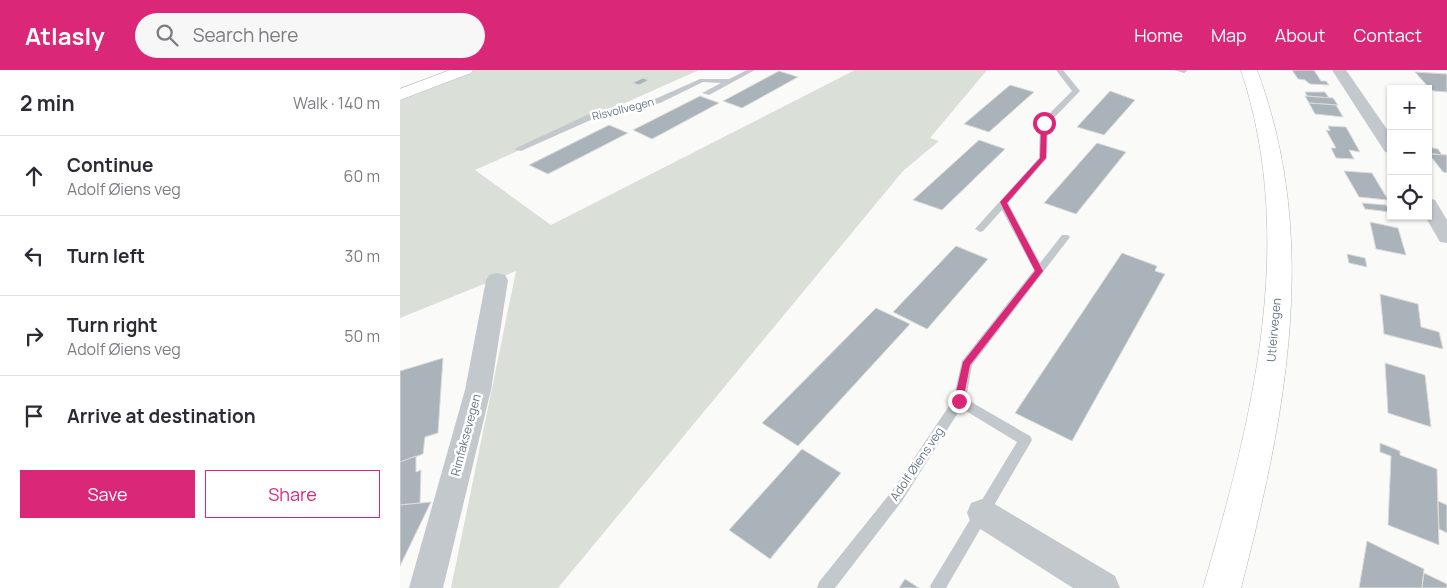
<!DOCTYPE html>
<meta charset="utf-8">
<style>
:root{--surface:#fff;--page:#f7f7f7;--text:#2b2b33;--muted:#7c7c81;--line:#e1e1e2;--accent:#db2777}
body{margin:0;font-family:Manrope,sans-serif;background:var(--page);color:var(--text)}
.controls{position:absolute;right:15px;top:15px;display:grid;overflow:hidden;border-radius:0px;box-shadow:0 1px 4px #0004}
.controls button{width:45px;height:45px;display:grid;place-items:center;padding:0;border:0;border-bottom:1px solid var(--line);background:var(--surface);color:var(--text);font:25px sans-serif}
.stop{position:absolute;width:15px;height:15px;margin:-11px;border:4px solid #db2777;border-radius:50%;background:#fff}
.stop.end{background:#db2777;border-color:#fff;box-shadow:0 1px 5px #0008}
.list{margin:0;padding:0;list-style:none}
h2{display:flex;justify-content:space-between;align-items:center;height:65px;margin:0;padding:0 20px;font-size:21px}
h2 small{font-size:16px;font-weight:400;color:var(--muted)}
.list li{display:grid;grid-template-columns:32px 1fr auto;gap:15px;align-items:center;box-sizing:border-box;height:80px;padding:0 20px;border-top:1px solid var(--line)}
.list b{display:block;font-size:19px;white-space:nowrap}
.list p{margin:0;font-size:16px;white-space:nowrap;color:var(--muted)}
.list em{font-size:16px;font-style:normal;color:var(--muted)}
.actions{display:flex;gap:10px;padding:15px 20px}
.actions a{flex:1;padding:11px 0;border:1px solid var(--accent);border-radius:0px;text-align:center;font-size:18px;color:var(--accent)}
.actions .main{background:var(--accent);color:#fff}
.icon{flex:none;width:28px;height:28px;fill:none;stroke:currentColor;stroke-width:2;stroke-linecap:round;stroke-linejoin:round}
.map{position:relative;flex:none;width:1047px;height:518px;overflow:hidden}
header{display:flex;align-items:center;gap:30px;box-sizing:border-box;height:70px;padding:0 25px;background:var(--accent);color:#fff}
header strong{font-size:24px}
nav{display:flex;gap:28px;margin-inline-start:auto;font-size:18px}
.search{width:350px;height:45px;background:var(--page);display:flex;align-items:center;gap:12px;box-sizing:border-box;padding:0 18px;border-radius:28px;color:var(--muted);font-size:19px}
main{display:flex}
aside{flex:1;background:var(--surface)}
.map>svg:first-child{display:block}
.green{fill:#dadfd7}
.building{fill:#aab3b9;stroke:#dcdcda}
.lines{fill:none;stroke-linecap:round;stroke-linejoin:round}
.secondary-casing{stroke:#b3babf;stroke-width:1}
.lane{fill:#c3c8cc;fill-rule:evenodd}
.street{fill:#c3c8cc;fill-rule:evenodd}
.secondary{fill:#fff;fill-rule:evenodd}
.route{fill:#db2777}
.labels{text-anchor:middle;stroke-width:5;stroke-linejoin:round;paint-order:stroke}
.far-street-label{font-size:11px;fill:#657683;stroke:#fff}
.street-label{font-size:12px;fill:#657683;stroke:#fff}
</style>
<header>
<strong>Atlasly</strong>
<div class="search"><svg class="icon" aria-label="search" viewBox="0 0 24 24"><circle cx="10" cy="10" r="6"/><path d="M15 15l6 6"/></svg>Search here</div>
<nav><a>Home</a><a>Map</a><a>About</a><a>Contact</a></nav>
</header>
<main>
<aside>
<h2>2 min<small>Walk · 140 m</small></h2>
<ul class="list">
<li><svg class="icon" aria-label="ahead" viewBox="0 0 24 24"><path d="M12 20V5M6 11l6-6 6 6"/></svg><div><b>Continue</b><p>Adolf Øiens veg</p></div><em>60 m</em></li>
<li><svg class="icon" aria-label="left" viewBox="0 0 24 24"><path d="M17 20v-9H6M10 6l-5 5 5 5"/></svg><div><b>Turn left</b></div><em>30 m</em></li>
<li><svg class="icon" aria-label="right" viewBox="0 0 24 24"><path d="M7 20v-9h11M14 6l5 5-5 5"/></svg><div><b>Turn right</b><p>Adolf Øiens veg</p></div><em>50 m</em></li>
<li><svg class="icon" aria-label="arrive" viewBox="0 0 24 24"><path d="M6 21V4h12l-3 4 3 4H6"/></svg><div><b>Arrive at destination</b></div></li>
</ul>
<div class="actions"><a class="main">Save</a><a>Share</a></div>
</aside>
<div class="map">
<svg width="1047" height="518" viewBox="0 0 1047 518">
<rect width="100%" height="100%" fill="#fafaf8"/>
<!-- green -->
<polygon class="green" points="53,0 299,0 75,100 151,155 455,0 587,0 530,68 539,71 503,101 158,518 51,518 116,201 0,248 0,21"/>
<!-- building -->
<g class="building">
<polygon points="892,0 914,0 921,11 926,11 929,15 910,14 905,10 898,9"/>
<polygon points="379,1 398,7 342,38 323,31"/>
<polygon points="1015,2 1047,4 1047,22 1034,21 1030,19"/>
<polygon points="243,8 249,10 239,15 232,13"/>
<polygon points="610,15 634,22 589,62 564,54"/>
<polygon points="710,21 735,30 704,65 677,57"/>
<polygon points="905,22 925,22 929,28 907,26"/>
<polygon points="300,26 319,33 252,69 233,60"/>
<polygon points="905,26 933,28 938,35 909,33"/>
<polygon points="909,33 936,35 943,47 915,44"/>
<polygon points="209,55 228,63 148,104 129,95"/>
<polygon points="928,56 946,57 960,82 949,80 954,89 936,88 931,78 936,78 926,60 930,61"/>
<polygon points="579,70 605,79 542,140 513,130"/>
<polygon points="697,73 726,82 676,144 644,133"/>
<polygon points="1028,77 1038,79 1042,85 1028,83"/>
<polygon points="1029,84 1047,85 1047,103 1043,102"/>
<polygon points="944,101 972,103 988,130 959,127"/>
<polygon points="962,133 986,135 990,142 965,139"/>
<polygon points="970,152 998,158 1006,185 976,179"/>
<polygon points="556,176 588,189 527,259 493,242"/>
<polygon points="722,183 757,196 755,201 765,204 672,371 615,343"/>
<polygon points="947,184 965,188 967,197 949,193"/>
<polygon points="980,224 1018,234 1021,257 1039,262 1043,279 984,264"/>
<polygon points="476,238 510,254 398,376 362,353"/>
<polygon points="43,288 38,363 25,367 23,384 0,392 0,301"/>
<polygon points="985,293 1025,305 1031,357 988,343"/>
<polygon points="980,373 1000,381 1000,385 1037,399 1039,475 988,455 991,386 980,382"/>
<polygon points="402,379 441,403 370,489 329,460"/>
<polygon points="16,386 16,402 21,400 20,433 0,435 0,392"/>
<polygon points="1038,431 1047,435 1047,463 1039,459"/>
<polygon points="31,432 0,496 0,435"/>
<polygon points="967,471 1024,499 1022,518 959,518"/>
<polygon points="1024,503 1047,514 1047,518 1022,518"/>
<polygon points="505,509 519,518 499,518"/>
</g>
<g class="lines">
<!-- secondary casing -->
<g class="secondary-casing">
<g id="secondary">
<polygon points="50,0 73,0 71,3 0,30 0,19"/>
<path d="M841,0H857C921,171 885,347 841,518H803C852,350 898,172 841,0Z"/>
</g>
</g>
<!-- lane -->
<g class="lane">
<polygon points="347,0 355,0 309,25 302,23 321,13 303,12 260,33 193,49 121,81 114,79 187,45 255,29 300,9 329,9"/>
<polygon points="656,0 663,0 680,21 648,54 647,88 608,133 640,193 662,165 668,165 670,167 572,295 566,329 630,366 632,370 546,518 531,518 530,516 617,372 561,338 502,431 435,518 417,518 419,512 492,421 553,330 562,291 634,200 602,140 583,161 580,162 575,159 639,88 640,53 672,21"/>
<polygon points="774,0 787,0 787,1 784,3"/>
</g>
<!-- street -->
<g class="street">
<polygon points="932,0 946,0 991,65 991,83 985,82"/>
<polygon points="1028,128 1035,130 1047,150 1047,173 1040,172 1025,146 1028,146"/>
<polygon points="97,203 105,205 108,210 91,320 43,518 9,518 65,320 86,210 89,205"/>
<polygon points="582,429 593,433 715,506 720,518 673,518 571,453 567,443 571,433"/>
</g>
<!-- secondary -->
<use href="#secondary" class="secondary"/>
</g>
<!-- route -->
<polygon class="route" points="644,52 647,53 646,88 607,133 643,201 570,295 563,331 559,335 554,331 563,292 635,201 600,132 640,88 641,53"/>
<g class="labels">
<!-- far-street labels -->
<g class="far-street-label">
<text transform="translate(223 39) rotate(-14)" y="4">Risvollvegen</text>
</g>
<!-- street labels -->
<g class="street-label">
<text transform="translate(874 260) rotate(-85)" y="4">Utleirvegen</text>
<text transform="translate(66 365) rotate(-75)" y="4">Rimfaksevegen</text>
<text transform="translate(517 394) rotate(-56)" y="4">Adolf Øiens veg</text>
</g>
</g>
</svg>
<div class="controls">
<button>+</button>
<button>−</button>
<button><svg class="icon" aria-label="locate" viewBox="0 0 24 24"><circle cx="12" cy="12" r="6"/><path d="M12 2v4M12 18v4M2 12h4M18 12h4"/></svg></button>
</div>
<div class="stop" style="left:644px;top:53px"></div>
<div class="stop end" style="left:559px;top:331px"></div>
</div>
</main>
